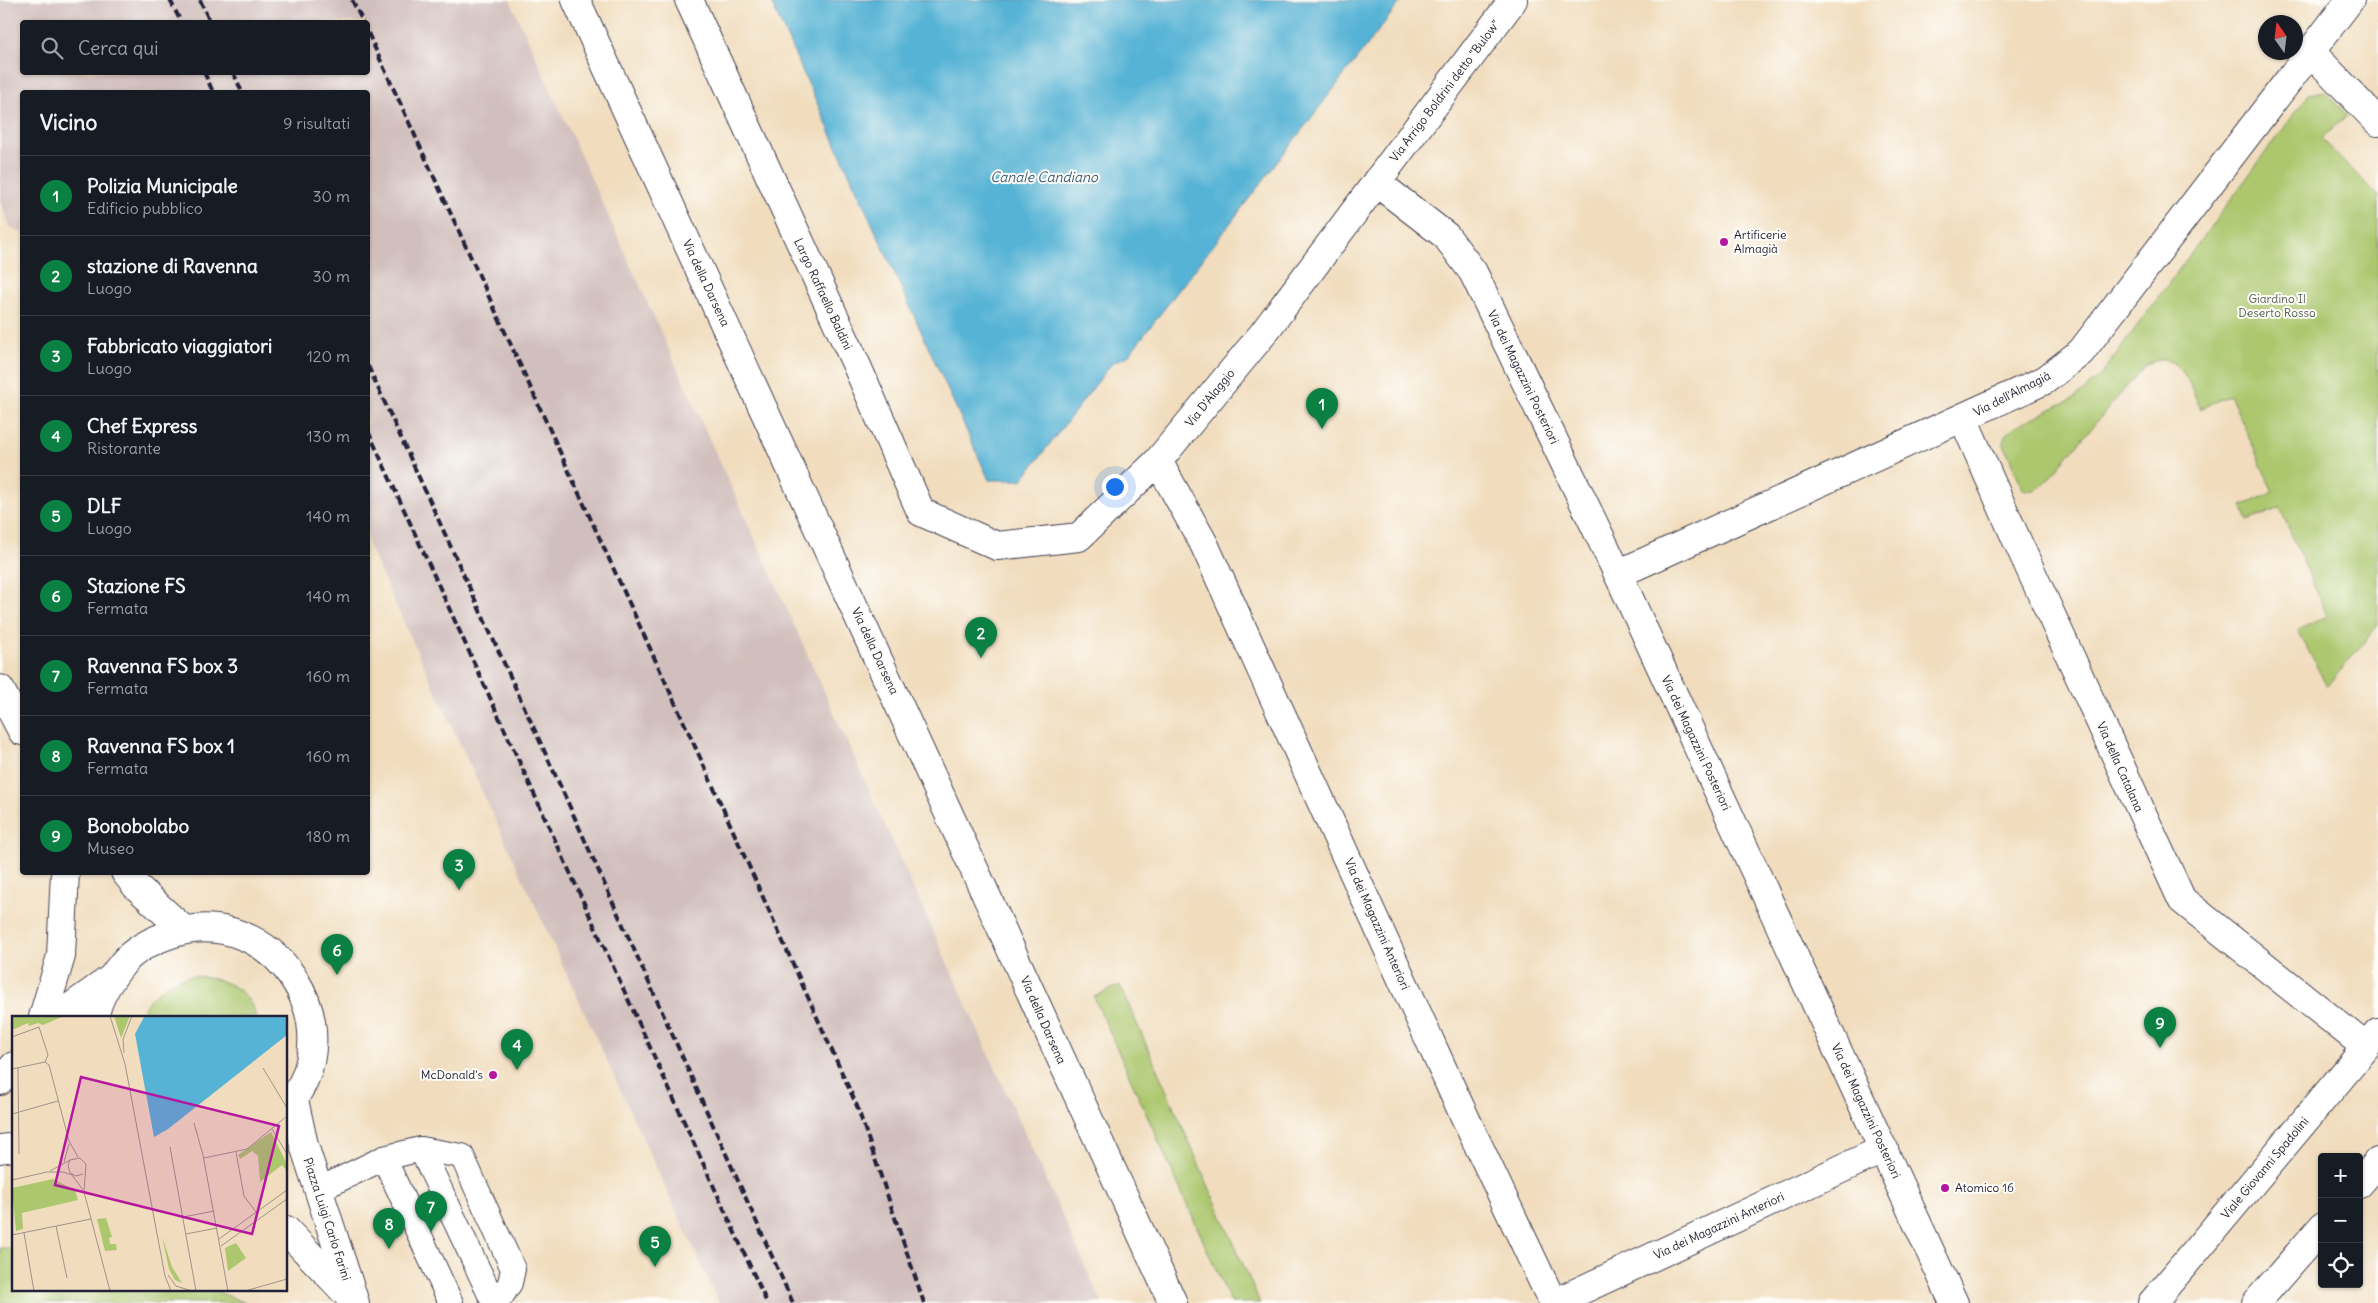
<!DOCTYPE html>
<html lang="it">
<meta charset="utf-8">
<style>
:root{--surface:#171b24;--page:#242831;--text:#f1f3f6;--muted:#9ea1a6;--line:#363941;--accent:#0b8043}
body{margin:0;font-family:Delius,sans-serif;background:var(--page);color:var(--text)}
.controls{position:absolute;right:15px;bottom:15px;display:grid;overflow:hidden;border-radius:5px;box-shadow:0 1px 4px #0004}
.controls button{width:45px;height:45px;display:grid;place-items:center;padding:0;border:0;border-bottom:1px solid var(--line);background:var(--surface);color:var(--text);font:25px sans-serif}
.compass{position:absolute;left:2258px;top:15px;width:45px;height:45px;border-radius:50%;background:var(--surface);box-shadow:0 1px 4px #0004;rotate:346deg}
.you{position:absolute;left:1114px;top:486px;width:18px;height:18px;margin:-12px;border:4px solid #fff;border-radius:50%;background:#1a73e8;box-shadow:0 0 0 8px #1a73e833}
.badge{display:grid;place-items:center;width:32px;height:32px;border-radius:50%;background:var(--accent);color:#fff;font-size:16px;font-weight:700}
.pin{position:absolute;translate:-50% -41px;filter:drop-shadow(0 1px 2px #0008)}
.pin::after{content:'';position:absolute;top:26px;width:18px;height:15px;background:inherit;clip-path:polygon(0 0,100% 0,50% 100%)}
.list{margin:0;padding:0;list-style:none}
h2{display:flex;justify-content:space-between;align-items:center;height:65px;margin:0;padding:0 20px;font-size:21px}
h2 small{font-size:16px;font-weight:400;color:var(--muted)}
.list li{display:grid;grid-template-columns:32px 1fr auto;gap:15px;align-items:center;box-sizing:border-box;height:80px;padding:0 20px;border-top:1px solid var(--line)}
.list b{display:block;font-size:19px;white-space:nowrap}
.list p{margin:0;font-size:16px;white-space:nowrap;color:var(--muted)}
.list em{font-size:16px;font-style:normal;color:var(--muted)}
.icon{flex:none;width:28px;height:28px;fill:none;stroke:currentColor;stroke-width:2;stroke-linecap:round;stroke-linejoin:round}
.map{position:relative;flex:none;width:2378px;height:1303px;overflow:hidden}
.search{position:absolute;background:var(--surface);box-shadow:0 1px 4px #0004;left:20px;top:20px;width:350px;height:55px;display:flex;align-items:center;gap:12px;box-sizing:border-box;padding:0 18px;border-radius:5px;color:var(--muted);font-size:19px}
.panel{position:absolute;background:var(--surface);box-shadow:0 1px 4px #0004;left:20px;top:90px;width:350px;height:785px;border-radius:5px}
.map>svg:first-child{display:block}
.industrial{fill:#d1bfbd;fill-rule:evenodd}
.green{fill:#acc76e;stroke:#677454}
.water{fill:#57b3d5;stroke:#3c6a88}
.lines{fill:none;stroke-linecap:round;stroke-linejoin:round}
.lane-casing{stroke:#413e4f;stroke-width:26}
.street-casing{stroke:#413e4f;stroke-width:30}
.secondary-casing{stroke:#413e4f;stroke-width:30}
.lane{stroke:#fff;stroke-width:24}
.street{stroke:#fff;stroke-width:28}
.secondary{stroke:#fff;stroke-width:28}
.rail{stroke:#22223b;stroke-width:4;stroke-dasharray:8 4;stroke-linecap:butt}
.poi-dot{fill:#b5179e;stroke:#fdfcf7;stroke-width:2}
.labels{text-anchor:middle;stroke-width:4;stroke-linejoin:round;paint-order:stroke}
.street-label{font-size:12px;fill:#22223b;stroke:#fdfcf7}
.poi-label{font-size:12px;fill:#22223b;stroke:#fdfcf7;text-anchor:start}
.park-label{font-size:12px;fill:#525c4d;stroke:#fdfcf7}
.water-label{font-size:14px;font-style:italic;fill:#375c79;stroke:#fdfcf7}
.inset-road{fill:none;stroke:#9e928a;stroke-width:1}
.view{fill:#b5179e;fill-opacity:0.15;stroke:#b5179e;stroke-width:2.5}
.inset-edge{fill:none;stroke:#22223b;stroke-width:2.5}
</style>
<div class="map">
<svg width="2378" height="1303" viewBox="0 0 2378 1303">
<rect width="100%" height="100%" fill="#fdfcf7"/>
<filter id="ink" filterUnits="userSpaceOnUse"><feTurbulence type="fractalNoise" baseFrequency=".02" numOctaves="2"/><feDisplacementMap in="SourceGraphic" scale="10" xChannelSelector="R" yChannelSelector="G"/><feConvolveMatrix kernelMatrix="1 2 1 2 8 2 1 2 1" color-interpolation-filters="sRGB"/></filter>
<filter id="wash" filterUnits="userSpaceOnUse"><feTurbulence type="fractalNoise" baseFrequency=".0096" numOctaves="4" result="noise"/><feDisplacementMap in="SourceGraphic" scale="20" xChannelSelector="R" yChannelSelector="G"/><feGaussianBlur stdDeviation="1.12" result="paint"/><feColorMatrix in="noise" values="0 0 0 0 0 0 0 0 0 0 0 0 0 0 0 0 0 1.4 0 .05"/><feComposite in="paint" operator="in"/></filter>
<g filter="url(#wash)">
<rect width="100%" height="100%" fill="#f1ddbe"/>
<!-- industrial -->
<path class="industrial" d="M0,0H510L1102,1303H719L368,545V92H22V233L10,227L0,201ZM22,22H368V72H22Z"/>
<!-- green -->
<g class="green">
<path d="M2325,91L2347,115L2322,139L2378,196V625L2327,687L2298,630L2327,616L2280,508L2248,521L2242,506L2273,492L2230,395L2200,409C2190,384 2178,345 2144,366L2045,483C2039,490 2032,492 2023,489L2003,442L2005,435L2014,427L2076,397L2100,376L2309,94Z"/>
<path d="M188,976C217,976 248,985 256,1017H141C146,994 169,983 188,976Z"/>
<polygon points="1120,985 1260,1303 1231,1303 1094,997"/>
<polygon points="0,1248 14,1248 14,1289 211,1289 246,1303 0,1303"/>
</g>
<!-- water -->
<polygon class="water" points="770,0 1402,0 1128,356 1113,362 1022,480 989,480"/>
</g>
<g filter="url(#ink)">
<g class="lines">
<!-- lane casing -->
<g class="lane-casing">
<g id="lane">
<polyline points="421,1149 494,1303"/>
<polyline points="384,1158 451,1303"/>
<polyline points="318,1190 384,1158 421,1149 462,1156 513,1269 510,1283 497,1303"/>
</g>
</g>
<!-- street casing -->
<g class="street-casing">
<g id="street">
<polyline points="689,0 857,366 921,512 997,546 1079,537 1158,461 1262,335 1513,0"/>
<polyline points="2311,52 2378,122"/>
<polyline points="1376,182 1446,236 1473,272 1618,574 1954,1303"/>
<polyline points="1963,418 2014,534 2182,900 2366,1047"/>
<polyline points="1158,461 1204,544 1454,1094 1553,1303"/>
<polyline points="1618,574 2045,380 2081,352 2350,0"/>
<polyline points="0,689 22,731"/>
<polyline points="125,872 136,886 184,930"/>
<polyline points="43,1017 61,956 65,872"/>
<polyline points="57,1017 109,980"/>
<path d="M95,1017C97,997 111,978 123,963C135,949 153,940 171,934C273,900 357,1027 286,1108"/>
<polyline points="0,1081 14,1066"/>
<polyline points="294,1100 304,1145 355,1303"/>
<polyline points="0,1149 14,1147"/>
<polyline points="2359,1184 2378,1162"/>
<polyline points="286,1230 347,1294"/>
<polyline points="1554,1303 1884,1149"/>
<polyline points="2152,1303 2378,1033"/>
<polyline points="2256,1303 2322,1227"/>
</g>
</g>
<!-- secondary casing -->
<g class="secondary-casing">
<polyline id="secondary" points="576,0 1173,1303"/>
</g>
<!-- lane -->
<use href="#lane" class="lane"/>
<!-- street -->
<use href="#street" class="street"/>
<!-- secondary -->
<use href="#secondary" class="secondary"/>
<!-- rail -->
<g class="rail">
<polyline points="170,0 181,22"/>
<polyline points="200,0 210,22"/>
<polyline points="352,0 363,22"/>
<polyline points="368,33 703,764 838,1064 857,1106 924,1303"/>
<polyline points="204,72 213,92"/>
<polyline points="233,72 242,92"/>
<polyline points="368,366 569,805 793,1303"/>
<polyline points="368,431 767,1303"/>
</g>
</g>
</g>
<!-- markers -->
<g class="poi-dot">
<circle cx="1724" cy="242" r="5"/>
<circle cx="493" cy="1075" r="5"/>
<circle cx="1945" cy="1188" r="5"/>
</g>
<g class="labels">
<!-- street labels -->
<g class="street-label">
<text transform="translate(1445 91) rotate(-53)" y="4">Via Arrigo Boldrini detto "Bulow"</text>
<text transform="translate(706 283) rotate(65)" y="4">Via della Darsena</text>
<text transform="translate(823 294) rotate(65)" y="4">Largo Raffaello Baldini</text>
<text transform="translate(1523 377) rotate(64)" y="4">Via dei Magazzini Posteriori</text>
<text transform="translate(2012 394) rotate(-27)" y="4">Via dell'Almagià</text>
<text transform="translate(1210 398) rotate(-51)" y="4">Via D'Alaggio</text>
<text transform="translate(875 651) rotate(65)" y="4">Via della Darsena</text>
<text transform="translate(1696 743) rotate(65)" y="4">Via dei Magazzini Posteriori</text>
<text transform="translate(2120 767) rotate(66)" y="4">Via della Catalana</text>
<text transform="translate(1377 924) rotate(66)" y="4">Via dei Magazzini Anteriori</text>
<text transform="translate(1043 1020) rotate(66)" y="4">Via della Darsena</text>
<text transform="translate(1866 1111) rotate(65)" y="4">Via dei Magazzini Posteriori</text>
<text transform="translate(2265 1168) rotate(-50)" y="4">Viale Giovanni Spadolini</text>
<text transform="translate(327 1219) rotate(72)" y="4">Piazza Luigi Carlo Farini</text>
<text transform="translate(1719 1226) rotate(-25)" y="4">Via dei Magazzini Anteriori</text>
</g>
<!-- poi labels -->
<g class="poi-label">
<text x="1734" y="239">Artificerie<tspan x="1734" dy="14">Almagià</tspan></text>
<text x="483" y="1079" text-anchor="end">McDonald's</text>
<text x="1955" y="1192">Atomico 16</text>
</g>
<!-- park labels -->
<g class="park-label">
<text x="2277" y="303">Giardino Il<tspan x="2277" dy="14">Deserto Rosso</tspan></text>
</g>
<!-- water labels -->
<g class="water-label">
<text x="1044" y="182">Canale Candiano</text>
</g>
</g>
<!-- overview -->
<g transform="translate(12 1016)">
<rect width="275" height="275" fill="#f1ddbe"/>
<path d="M0,0H52L31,9L26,7L17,10L16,7L0,14ZM102,0H118L109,22ZM259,116L275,148V155L270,149L248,166L246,140L240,135L228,143L226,139ZM41,163L63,174L66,184L10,197L11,213L4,215L0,172ZM94,202L100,221L97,222L98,228H104L105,234L93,235L85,203ZM150,220L160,251L170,267L163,264L157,253ZM224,227L234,242L216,255L213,232Z" fill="#acc76e"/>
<path d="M275,0V19L156,113L142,121L123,18L132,1Z" fill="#57b3d5"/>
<path class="inset-road" d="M98,0L113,48L153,260L159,275M0,21L27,11L36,39L33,46M112,37L111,23L120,0M33,46L37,49L57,125L66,141M6,52L7,138M251,52L275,92M0,53L33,46M0,98L46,85M182,107L191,139L216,275M260,113L275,138M158,131L184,275M224,136L232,180L244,196M192,142L235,133L275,100M52,146L57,128M38,155L58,144M71,158L64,160L58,157L56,149L58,144L68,142L74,148L72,176L98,275M0,164L35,156H51L60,159L71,174M171,201L202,195M44,210L55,262M12,217L22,275M174,218L205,212M0,219L79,203M207,223L275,174M209,230L275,183M156,259L164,270L180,275M233,275L275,263"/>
<path class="view" d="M69,61L267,110L240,218L43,169Z"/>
<rect width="275" height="275" class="inset-edge"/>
</g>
</svg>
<div class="controls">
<button>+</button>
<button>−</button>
<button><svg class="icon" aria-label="locate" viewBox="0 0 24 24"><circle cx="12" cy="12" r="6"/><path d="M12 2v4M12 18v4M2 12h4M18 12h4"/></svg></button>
</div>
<svg class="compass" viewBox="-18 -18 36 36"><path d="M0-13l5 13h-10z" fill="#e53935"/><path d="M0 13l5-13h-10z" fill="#9ea1a6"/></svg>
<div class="you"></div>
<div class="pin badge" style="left:1322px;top:429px">1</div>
<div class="pin badge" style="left:981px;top:658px">2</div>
<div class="pin badge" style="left:459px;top:890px">3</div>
<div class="pin badge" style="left:517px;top:1070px">4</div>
<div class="pin badge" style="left:655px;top:1267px">5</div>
<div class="pin badge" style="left:337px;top:975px">6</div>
<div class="pin badge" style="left:431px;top:1232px">7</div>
<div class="pin badge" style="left:389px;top:1249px">8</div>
<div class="pin badge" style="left:2160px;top:1048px">9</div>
<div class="search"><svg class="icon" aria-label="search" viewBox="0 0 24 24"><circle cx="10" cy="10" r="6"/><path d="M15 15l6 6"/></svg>Cerca qui</div>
<section class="panel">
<h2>Vicino<small>9 risultati</small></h2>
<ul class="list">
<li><span class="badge">1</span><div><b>Polizia Municipale</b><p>Edificio pubblico</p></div><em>30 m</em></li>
<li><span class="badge">2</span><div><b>stazione di Ravenna</b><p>Luogo</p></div><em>30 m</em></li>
<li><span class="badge">3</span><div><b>Fabbricato viaggiatori</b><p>Luogo</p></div><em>120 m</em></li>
<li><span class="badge">4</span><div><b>Chef Express</b><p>Ristorante</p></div><em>130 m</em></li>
<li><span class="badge">5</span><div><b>DLF</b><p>Luogo</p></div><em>140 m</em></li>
<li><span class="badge">6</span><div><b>Stazione FS</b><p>Fermata</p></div><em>140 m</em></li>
<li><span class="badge">7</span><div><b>Ravenna FS box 3</b><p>Fermata</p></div><em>160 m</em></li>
<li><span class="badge">8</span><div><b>Ravenna FS box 1</b><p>Fermata</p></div><em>160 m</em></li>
<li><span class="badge">9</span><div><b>Bonobolabo</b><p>Museo</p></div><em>180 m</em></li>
</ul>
</section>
</div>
